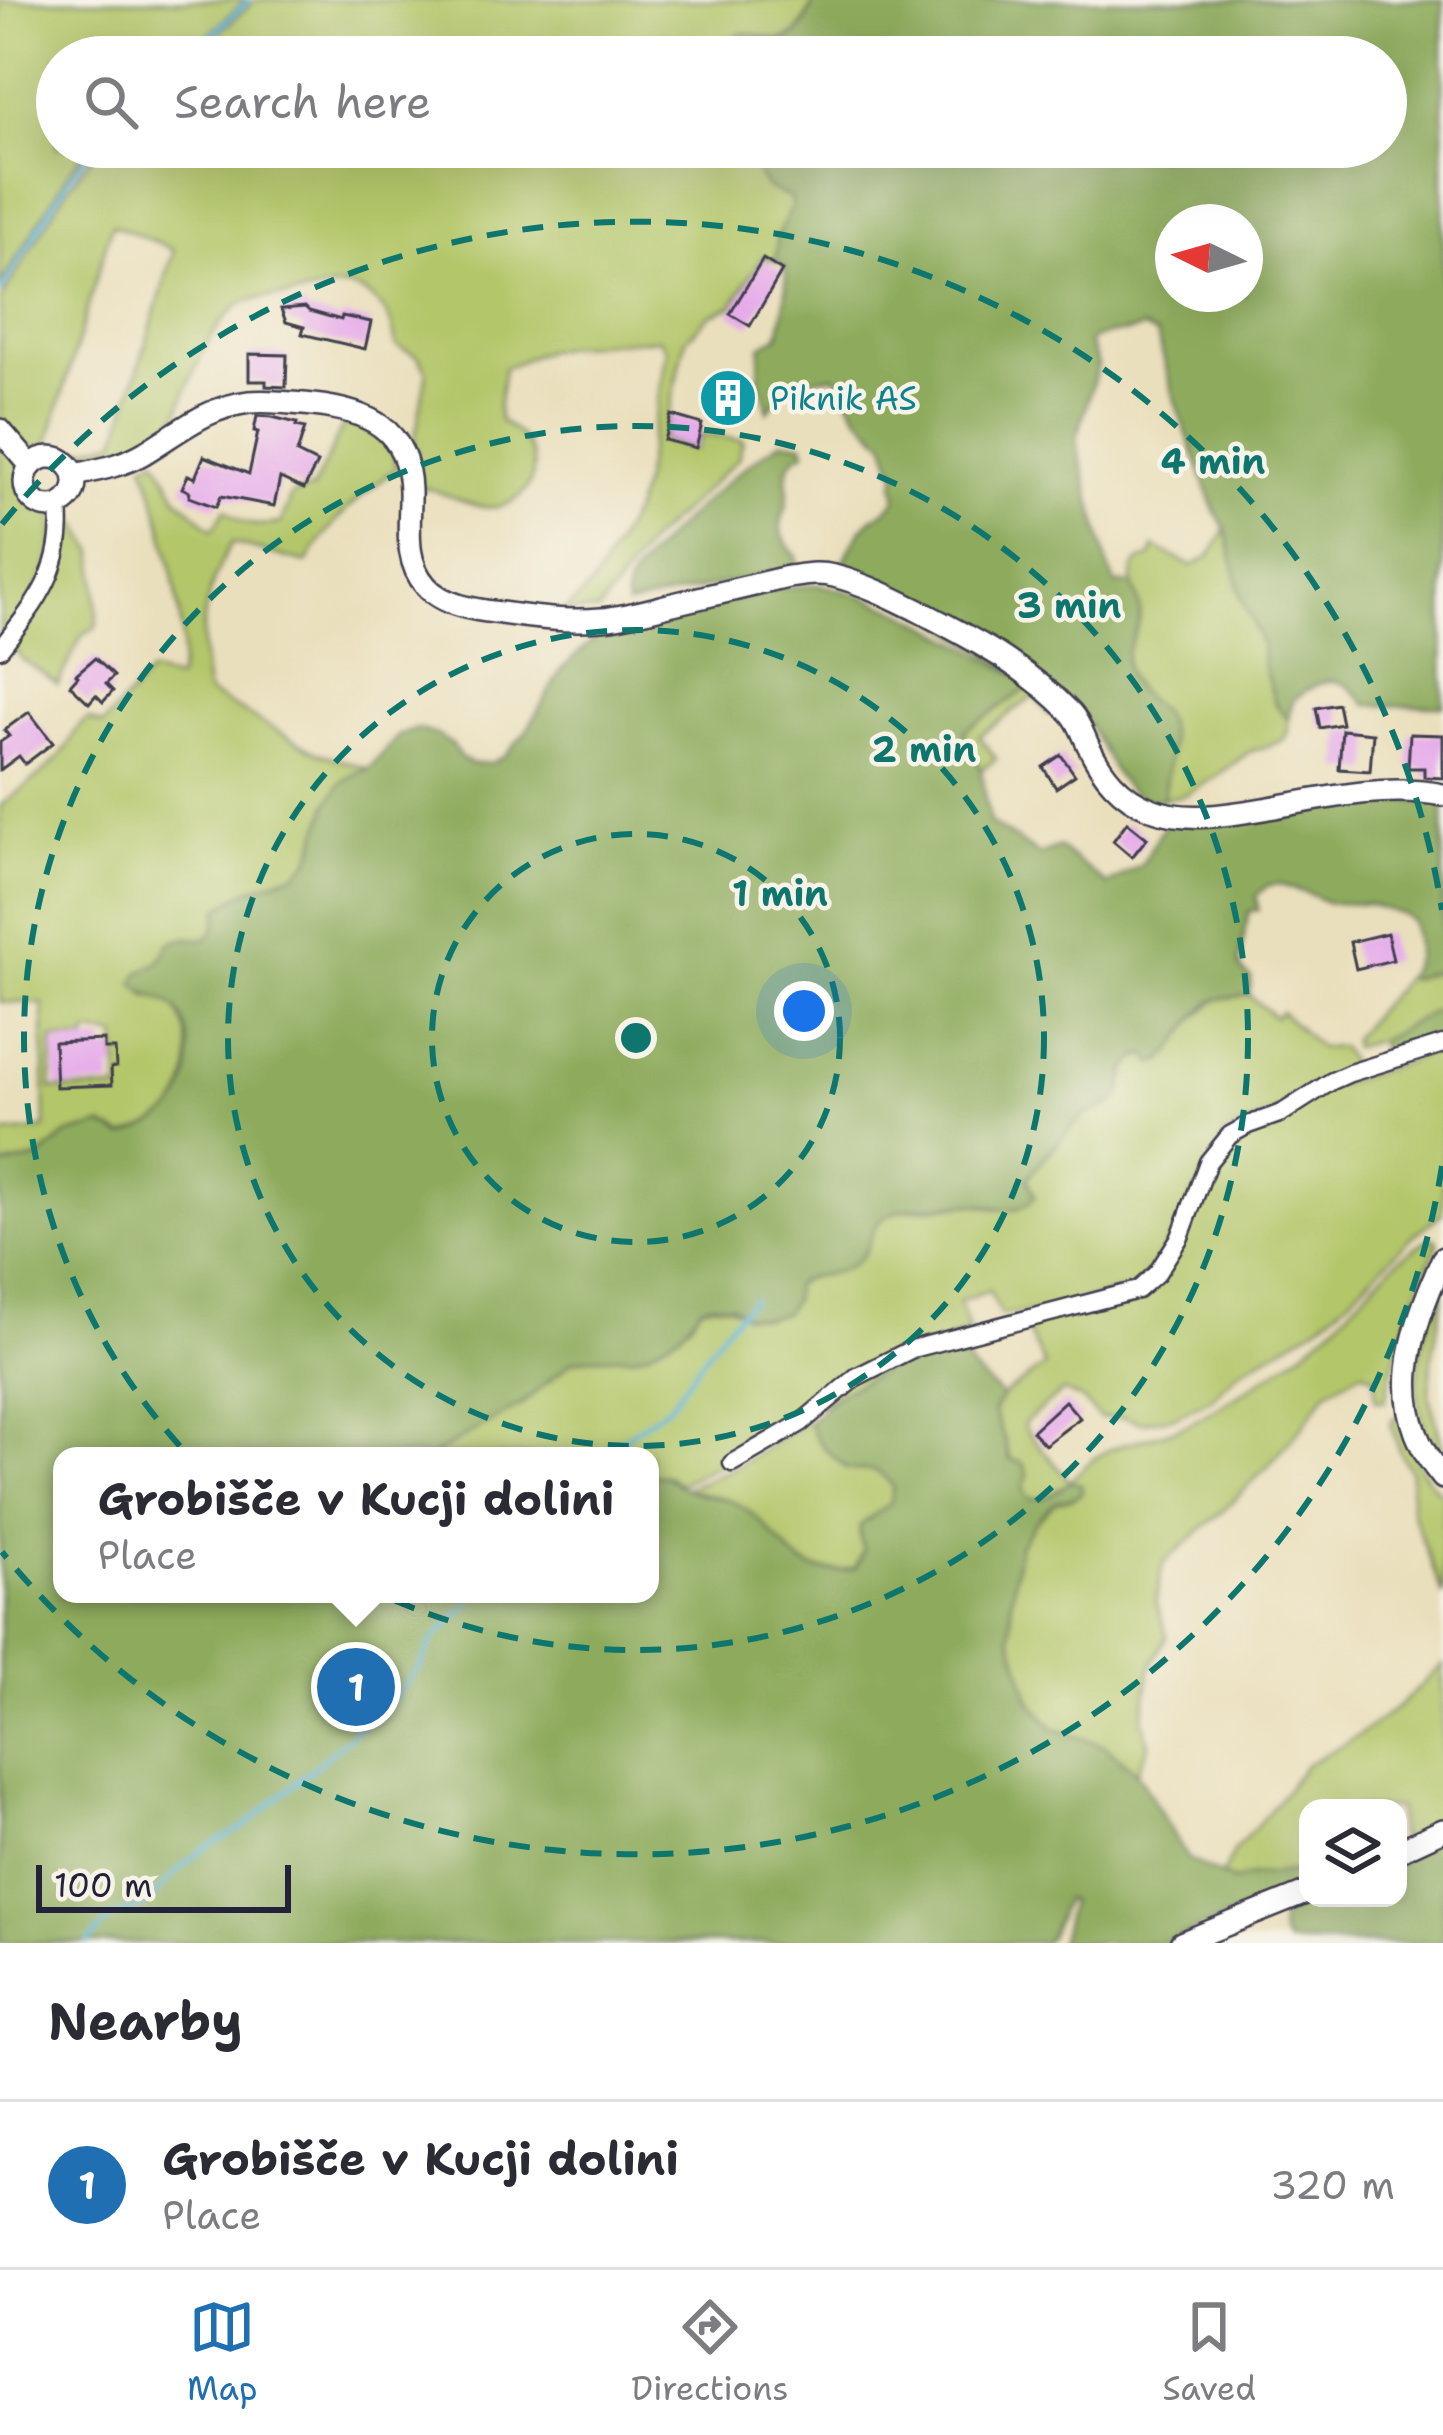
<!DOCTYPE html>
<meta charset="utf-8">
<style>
:root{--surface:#fff;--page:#f2f2f3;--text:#2b2b33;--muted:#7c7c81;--line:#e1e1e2;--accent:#1f6fb2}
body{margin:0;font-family:"Shantell Sans",sans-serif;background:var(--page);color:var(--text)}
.controls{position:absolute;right:36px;bottom:36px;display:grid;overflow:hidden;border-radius:24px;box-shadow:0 12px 48px #0002}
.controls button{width:108px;height:108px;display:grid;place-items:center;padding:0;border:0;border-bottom:3px solid var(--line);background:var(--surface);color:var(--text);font:60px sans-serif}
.compass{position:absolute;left:1155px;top:204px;width:108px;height:108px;border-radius:50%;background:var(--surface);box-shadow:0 12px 48px #0002;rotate:275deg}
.scale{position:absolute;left:36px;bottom:30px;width:255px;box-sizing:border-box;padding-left:12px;border:6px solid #22223b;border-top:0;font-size:33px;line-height:42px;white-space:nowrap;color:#22223b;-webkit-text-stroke:9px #f7f3e8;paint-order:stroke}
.you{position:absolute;left:804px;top:1011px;width:42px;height:42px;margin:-30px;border:9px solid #fff;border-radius:50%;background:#1a73e8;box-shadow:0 0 0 18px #1a73e833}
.badge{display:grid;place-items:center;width:78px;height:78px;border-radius:50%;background:var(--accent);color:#fff;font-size:39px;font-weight:700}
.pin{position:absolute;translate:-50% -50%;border:6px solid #fff;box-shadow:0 3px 12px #0006}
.popup{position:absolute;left:53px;top:1447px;width:606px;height:156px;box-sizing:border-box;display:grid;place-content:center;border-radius:24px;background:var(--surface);filter:drop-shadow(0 3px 9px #0005);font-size:39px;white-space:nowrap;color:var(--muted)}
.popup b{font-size:45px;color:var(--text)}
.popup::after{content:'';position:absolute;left:50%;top:100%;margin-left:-24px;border:24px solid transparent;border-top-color:var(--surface)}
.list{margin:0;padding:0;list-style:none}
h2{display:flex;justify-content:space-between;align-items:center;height:156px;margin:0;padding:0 48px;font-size:51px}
h2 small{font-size:39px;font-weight:400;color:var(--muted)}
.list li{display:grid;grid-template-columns:78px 1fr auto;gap:36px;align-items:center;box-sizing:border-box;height:168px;padding:0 48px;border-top:3px solid var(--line)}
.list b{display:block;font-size:45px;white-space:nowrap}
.list p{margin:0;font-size:39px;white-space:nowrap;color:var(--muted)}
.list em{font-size:39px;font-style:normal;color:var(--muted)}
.icon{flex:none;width:66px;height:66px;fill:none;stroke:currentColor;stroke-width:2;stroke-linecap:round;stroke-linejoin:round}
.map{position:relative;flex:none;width:1443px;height:1943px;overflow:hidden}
.search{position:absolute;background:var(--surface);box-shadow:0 12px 48px #0002;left:36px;right:36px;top:36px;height:132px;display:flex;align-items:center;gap:30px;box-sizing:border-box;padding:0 42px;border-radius:66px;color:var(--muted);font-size:45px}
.sheet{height:324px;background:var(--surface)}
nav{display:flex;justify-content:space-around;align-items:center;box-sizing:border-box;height:168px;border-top:3px solid var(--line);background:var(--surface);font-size:33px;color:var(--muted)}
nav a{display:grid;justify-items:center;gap:6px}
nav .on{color:var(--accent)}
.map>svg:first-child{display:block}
.green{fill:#b3c669;stroke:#6a7452;stroke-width:3;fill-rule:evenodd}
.forest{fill:#8eab5d;stroke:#58664c;stroke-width:3;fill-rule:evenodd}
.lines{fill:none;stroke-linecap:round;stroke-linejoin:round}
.stream{stroke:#55b2d3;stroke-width:4.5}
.building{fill:#e6abea}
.minor-casing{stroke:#403e4e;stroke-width:21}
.tertiary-casing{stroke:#403e4e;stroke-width:26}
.minor{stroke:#fff;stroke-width:16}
.tertiary{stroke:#fff;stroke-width:21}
.ring{fill:none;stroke:#0f766e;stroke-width:6;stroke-dasharray:21 15}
.labels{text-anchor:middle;stroke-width:9;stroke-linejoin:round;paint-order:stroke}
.culture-label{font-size:33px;fill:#0d838f;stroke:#f7f3e8;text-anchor:start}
.centre{fill:#0f766e;stroke:#f7f3e8;stroke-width:6}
.ring-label{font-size:36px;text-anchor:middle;font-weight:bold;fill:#0f766e;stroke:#f7f3e8;stroke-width:9;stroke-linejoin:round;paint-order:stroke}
</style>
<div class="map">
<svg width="1443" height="1943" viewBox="0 0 1443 1943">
<rect width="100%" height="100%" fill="#f7f3e8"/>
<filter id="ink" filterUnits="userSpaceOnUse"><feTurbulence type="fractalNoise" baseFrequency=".00833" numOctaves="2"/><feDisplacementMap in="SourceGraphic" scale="24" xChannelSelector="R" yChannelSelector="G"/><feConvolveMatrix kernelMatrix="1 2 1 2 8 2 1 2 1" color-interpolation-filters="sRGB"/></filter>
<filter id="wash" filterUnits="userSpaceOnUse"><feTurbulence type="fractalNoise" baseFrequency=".004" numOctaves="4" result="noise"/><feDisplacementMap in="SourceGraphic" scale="48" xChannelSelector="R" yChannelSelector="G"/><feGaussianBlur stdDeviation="2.7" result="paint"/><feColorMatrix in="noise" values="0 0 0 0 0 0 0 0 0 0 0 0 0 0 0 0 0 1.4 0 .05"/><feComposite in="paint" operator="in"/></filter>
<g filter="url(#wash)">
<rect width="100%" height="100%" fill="#eadfbc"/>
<!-- green -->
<g class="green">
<polygon points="0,0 245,0 185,57 57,57 57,147 88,147 70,171 0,285"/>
<path d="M255,0H815C791,47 793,42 743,33L727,42L734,57H194Z"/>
<path d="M99,147H752C752,174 770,185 791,198L792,205L777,238L776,261L762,257L732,306L710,315L686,339L663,441L696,449L701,435L743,440L738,459L648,543L599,611L564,612L593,584L634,511L643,481L667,350L660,339C621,342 578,342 540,353C528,356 517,364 504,368L498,408L500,421C511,428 522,435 528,447C546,478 517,512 483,507C460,504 444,490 420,487L414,443L427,371L418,356L396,346C394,338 393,326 389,319C382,304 361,287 345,287C327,288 307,295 289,296C273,297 248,297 235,308C205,335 186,387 175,424L116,457L77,467C61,450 56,459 38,454C23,450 10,427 0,416V301L68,188ZM112,224L174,250L117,440C92,448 72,455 48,444Z"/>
<path d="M346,419C369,431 394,441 397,468C360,496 329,521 307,563L232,543C202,592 197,637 208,693L316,752L369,769L354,774L310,860L296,873L247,891L219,908L216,927L207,940L186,938L144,995C153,997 163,998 171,1004C196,1026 194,1086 173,1110C162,1122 138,1132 123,1137L113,1130H83L66,1135L39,1158L0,1167V1134L45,1129L43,1004L0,1002V806C21,789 47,773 64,751C73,739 74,727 88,719L103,725L150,673L177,679C195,644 158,504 144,463L156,458L178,498L213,530L225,509C245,527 255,527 281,523L291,495L313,489ZM89,1033L117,1036L119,1090L51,1089L53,1039L86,1040Z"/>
<path d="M0,444L25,468C18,494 27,508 54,514C57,572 32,597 0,640Z"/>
<path d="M70,512L95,552L97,626L82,635L58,684L23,660L11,645C39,604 72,566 66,513Z"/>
<path d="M1226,529L1262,644L1263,663L1275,703L1288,719V732L1282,741L1249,752L1211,780L1185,795L1164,799C1164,777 1172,755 1169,734C1165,704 1138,703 1128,674C1119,646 1140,636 1140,611C1140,596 1126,583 1135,566C1139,559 1144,559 1151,557L1154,547L1192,566L1210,556Z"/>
<polygon points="1033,685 1056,712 1048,715 1034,696 979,736 996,759 981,770 964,731"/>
<polygon points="1443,969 1443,1006 1398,1032 1380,1040 1353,1047 1352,1039 1407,975 1410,979"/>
<path d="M1249,995L1274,1017L1281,1012L1320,1048L1341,1047L1349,1060L1348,1068L1284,1107L1224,1135L1181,1229L1136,1287L1036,1312L1001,1315L989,1291L959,1302L969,1329L814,1407L736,1456L679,1484L666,1475H650V1456H431L503,1414L572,1361L593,1357L633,1356L649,1351L690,1323L700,1307C718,1302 729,1303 744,1315L803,1278L827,1274L864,1253L878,1220L892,1211L974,1204L1001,1210L1035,1197L1028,1179C1034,1169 1078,1119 1087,1114C1100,1108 1110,1107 1119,1094C1127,1083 1122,1070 1135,1060C1145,1054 1152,1057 1162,1061L1196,1017L1218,999Z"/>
<path d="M1443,1050V1213L1414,1235L1342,1305L1314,1328L1239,1371L1212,1398L1176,1416L1143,1422L1123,1417L1100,1418L1082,1400L1063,1391L1025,1422L1024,1428L1070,1481C1112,1435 1133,1447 1184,1426C1197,1420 1211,1411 1224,1404C1260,1382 1298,1357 1329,1329C1360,1301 1395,1253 1433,1238L1437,1240L1438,1245C1412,1295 1397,1347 1385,1401L1376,1400L1375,1377L1362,1371L1327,1391L1303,1426L1270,1464L1223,1511L1163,1563L1156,1602L1167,1635L1150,1670L1143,1719L1149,1745L1137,1772L1105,1746L1053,1728L1030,1700L1011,1636V1602L1019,1546L1034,1523L1055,1502L1074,1498L1070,1482C1057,1490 1044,1503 1028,1498C1012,1470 1005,1440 993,1411L1002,1396L1045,1366L1026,1329L975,1342L943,1355L939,1344L1141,1291L1211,1165L1231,1140L1330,1087Z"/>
<path d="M1443,1282C1443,1319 1428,1353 1430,1390C1430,1414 1443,1433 1443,1458C1398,1401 1421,1343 1443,1282Z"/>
<path d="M1398,1417C1407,1444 1421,1476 1443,1495V1596L1411,1510V1472L1400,1452L1391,1426L1393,1418Z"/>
<path d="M809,1421L819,1441L847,1469C872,1474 874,1461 893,1487L890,1503L860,1526V1538L864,1550L855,1568C796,1582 786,1542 747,1511C732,1498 704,1494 685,1489L734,1468Z"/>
<path d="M1443,1665V1821L1403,1841L1398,1833V1808H1308V1867C1284,1878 1258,1871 1233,1881L1222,1874L1235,1849L1269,1812L1305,1765L1355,1738L1398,1707Z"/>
</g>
<!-- forest -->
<g class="forest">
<path d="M815,0H1443V706L1367,705C1339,672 1327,675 1293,700L1288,719L1275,703L1263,663L1262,644L1241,597L1226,529L1215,511L1176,404L1157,335L1143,328C1123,336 1105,330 1089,342L1098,365L1076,441L1109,570L1116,584H1132C1135,592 1140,603 1140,611C1141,631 1124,644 1126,664C1129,698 1159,699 1167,724C1175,748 1164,775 1164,799C1114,809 1105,737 1078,713C1058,695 1031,682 1008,667C954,632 901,593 842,565C850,549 857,531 872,519C882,511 890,509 897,498L894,483L897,476L886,444L857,414L835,376C796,380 793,378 768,411L759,377L761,346L779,335C784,312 788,289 785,265L776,261L777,238L792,205L790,198C785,194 778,194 772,191C759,183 752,160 752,147H1386V57H734L726,42C749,19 774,51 794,36C804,28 810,11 815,0ZM1173,222H1245V294H1173Z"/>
<path d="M783,441L803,444L805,452C778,464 791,480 787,503C785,513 779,521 781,531C784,541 790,549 797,557L796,567L627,606C626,599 625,595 627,588C636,558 754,454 783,441Z"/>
<path d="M819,585C897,599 965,647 1033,685L964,731L981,770L990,823L1040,855L1059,847L1107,885L1142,864L1166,823L1389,799L1443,803V969L1409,979L1407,975C1421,955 1416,944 1412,921L1402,914L1367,904L1328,903L1309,894L1278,884L1268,885L1256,896L1258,910L1249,911L1239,961L1241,969L1251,978L1249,995C1240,997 1227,996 1218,999C1189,1010 1181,1055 1153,1064L1148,1056H1140C1138,1058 1127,1067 1126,1070C1121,1079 1125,1089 1119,1097C1110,1109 1097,1109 1086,1115C1077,1120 1033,1169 1028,1179L1035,1197C1016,1219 997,1204 975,1204C960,1203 943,1205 928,1206C849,1212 888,1247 846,1268C829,1277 809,1273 794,1285L793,1301L785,1313L764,1318L744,1315L732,1305L714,1303L700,1307L681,1332L649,1351L633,1356L593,1357L572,1361L522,1404L431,1456H62V1594H429L432,1598L446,1594H650V1475C666,1473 670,1481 684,1488C701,1497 720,1494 738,1504C785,1531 788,1585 856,1568L864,1550L860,1538V1526L890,1503L893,1487C874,1462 873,1474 847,1469C833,1456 813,1441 809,1421L841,1392L939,1344L944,1354L958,1349L975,1372L1002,1396L993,1411L1005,1441L1009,1459L1023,1463L1028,1475L1023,1489L1028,1498C1044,1503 1057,1490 1070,1482L1081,1484L1082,1492L1074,1498L1055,1502L1034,1523L1019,1546L1011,1602V1636L1030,1700L1053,1728L1105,1746L1137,1772L1187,1858L1233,1881C1258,1871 1284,1878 1308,1867V1885L1163,1943H1059L1070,1902L1065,1899L1049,1937L1043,1943H0V1167L39,1158L66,1135L102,1125L123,1137C138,1132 163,1121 173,1109C193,1085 194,1042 181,1016C170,996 148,999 134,984L139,973L159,962L170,943L186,938L207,939L216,927L219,908L247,891L296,873L310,860L328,804L341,783L354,774L369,769L399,735L418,729L437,735L453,745L461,758L472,764L491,763L504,756L526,732L562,669L608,627L787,587Z"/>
<polygon points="1443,1006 1443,1040 1382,1055 1380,1040"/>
<polygon points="1443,1837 1443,1943 1287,1943 1281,1934 1280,1920 1313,1898 1398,1898 1398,1859"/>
</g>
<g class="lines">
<!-- stream -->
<g class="stream">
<polyline points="189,57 249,0"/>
<polyline points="0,292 67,182 93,147"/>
<polyline points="599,1456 669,1406 725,1328 753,1299"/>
<polyline points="88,1943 110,1918 146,1905 177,1871 203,1849 243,1828 391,1701 420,1667 433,1640 471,1602"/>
</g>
</g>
<g id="blocks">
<!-- building -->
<g class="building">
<polygon points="763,259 782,271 750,326 730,314"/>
<polygon points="305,307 309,311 341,320 342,316 371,322 365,349 302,334 304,327 286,322 281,309"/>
<polygon points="249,354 287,355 286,387 266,386 266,381 249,381"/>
<polygon points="719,378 748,387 737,419 708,409"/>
<polygon points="671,415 702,424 696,448 664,440"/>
<polygon points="257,416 272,417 297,423 296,426 305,428 297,453 317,463 304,489 280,478 274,506 221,496 216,507 189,497 190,492 182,488 188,475 195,478 204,456 249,474 258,432 254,431"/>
<polygon points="95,658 114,676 106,684 113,691 103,702 96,695 89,703 70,685 78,676 76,674"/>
<polygon points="1338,704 1342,724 1320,728 1316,708"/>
<polygon points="29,712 53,743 25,764 19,756 0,770 0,742 9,736 4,730"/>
<polygon points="1342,730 1373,733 1370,771 1339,769"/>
<polygon points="1410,734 1443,735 1443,778 1424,777 1424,768 1408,768"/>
<polygon points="1061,755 1075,775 1056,788 1043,767"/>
<polygon points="1127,822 1147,838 1132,857 1113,841"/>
<polygon points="1387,933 1393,960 1356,969 1350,942"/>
<polygon points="104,1040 104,1049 115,1049 116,1067 111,1068 112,1085 56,1087 54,1042"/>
<polygon points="1065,1401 1080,1418 1045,1445 1032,1431"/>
</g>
</g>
</g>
<g filter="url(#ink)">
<use href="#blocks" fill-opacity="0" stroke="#403e4e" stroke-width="3"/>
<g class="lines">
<!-- minor casing -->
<g class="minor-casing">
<g id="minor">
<path d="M0,649C37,602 65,569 59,506"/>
<polyline points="732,1463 801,1423 856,1377 912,1349 1138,1290 1157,1273 1180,1237 1208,1162 1230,1135 1248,1125 1282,1113 1332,1081 1350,1073 1443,1044"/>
</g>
</g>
<!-- tertiary casing -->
<g class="tertiary-casing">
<g id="tertiary">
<polyline points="0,430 31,466"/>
<circle cx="50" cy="482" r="25"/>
<path d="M75,475C98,470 124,465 144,453C179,432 207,407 249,402C270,400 292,403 313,405C368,411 408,428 410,490C411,522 402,559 426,586C443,606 477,610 501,613C535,618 568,622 601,619C625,617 649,610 673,604C711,595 750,586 788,577C804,575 818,572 834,576C866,584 897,600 927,615C979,642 1030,670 1071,713C1079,722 1083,734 1088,745C1102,774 1120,797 1151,809C1187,823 1233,814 1269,808C1325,798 1387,784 1443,795"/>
<path d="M1443,1258C1410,1333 1383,1408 1443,1478"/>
<polyline points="1398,1851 1443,1830"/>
<polyline points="1181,1943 1308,1892"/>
</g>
</g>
<!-- minor -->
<use href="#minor" class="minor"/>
<!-- tertiary -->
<use href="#tertiary" class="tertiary"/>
</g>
</g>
<!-- distance rings -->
<g class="ring">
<circle cx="636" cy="1038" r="204"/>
<circle cx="636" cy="1038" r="408"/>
<circle cx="636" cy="1038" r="612"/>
<path d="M1442 1166A816 816 0 0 1 2 1552M2 524A816 816 0 0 1 1442 910"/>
</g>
<!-- icons -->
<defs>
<g id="building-disc" transform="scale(3)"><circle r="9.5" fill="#0f9aa8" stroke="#f7f3e8"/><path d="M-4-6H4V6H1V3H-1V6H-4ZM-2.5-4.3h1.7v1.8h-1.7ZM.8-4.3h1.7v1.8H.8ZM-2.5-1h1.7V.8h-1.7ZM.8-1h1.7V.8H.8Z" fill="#fff"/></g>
</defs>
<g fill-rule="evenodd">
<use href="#building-disc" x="728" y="398"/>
</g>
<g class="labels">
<!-- culture labels -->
<g class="culture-label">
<text x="770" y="410">Piknik AS</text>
</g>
</g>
<circle cx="636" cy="1038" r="18" class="centre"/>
<g class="ring-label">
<text x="1213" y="474">4 min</text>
<text x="1069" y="618">3 min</text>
<text x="924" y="762">2 min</text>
<text x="780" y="906">1 min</text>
</g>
</svg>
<div class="controls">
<button><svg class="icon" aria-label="layers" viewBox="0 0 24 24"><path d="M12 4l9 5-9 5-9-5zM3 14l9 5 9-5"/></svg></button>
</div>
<svg class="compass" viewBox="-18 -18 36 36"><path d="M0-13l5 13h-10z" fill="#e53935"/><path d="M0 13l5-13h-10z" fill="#7c7c81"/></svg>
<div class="scale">100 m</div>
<div class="you"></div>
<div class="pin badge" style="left:356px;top:1687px">1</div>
<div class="popup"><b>Grobišče v Kucji dolini</b>Place</div>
<div class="search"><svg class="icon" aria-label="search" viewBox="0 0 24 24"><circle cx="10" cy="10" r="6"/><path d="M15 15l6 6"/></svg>Search here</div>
</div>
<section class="sheet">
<h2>Nearby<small></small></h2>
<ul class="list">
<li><span class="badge">1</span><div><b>Grobišče v Kucji dolini</b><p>Place</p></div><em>320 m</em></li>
</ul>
</section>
<nav>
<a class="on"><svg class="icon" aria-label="map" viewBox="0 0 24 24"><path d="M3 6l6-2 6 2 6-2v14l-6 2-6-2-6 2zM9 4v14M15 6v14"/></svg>Map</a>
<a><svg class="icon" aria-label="directions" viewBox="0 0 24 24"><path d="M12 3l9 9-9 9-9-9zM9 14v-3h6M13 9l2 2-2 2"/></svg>Directions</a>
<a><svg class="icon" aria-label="saved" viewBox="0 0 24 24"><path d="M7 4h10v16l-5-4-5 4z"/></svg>Saved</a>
</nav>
